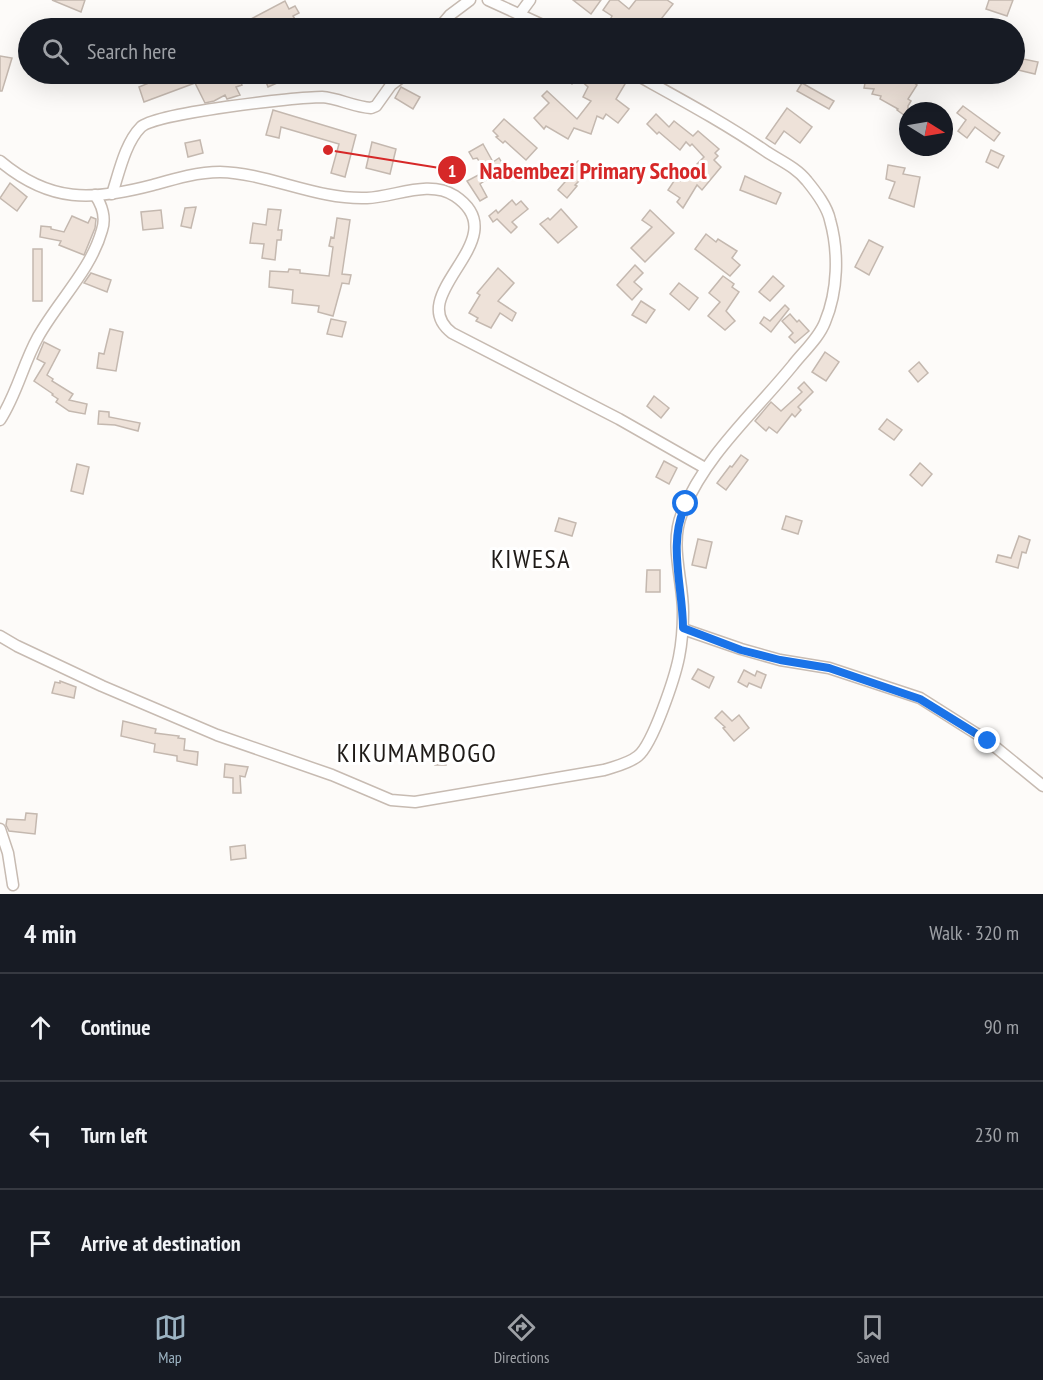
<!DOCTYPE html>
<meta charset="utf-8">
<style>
:root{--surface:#171b24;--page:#20242c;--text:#f1f3f6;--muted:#9ea1a6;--line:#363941;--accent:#9cb3c2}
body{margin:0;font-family:"PT Sans Narrow",sans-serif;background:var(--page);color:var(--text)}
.compass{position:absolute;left:899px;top:102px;width:54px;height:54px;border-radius:50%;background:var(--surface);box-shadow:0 6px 24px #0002;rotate:101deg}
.stop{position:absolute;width:18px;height:18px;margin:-14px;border:4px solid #1a73e8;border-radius:50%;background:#fff}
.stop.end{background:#1a73e8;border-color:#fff;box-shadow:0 2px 6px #0008}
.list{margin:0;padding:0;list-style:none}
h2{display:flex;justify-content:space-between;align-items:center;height:78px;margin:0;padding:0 24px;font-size:26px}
h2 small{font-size:20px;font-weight:400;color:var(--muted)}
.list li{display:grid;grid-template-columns:39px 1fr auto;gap:18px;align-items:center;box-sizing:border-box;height:108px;padding:0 24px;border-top:2px solid var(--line)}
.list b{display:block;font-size:22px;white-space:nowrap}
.list em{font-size:20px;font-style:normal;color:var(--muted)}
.icon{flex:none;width:33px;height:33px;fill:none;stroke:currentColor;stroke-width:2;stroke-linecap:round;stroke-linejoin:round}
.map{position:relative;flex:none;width:1043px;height:894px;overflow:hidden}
.search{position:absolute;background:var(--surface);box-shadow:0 6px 24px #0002;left:18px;right:18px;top:18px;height:66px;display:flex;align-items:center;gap:15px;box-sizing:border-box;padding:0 21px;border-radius:33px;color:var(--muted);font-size:22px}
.sheet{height:402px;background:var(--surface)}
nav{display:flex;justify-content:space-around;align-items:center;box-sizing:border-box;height:84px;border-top:2px solid var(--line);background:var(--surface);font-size:16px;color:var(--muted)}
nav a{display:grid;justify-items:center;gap:3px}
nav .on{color:var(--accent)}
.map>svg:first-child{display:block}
.building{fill:#eee2d9;stroke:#c4b8af;stroke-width:1.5}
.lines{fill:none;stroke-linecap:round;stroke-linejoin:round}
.minor-casing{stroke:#c7bbb2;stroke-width:13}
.minor{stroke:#fff;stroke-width:10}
.route{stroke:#1a73e8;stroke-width:8}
.labels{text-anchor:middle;stroke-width:6;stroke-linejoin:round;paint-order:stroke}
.quarter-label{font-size:26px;letter-spacing:1.5px;fill:#1f1b18;stroke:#fff}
.leader{fill:none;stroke:#d62828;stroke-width:2}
.callout-dot{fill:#d62828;stroke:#fff;stroke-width:2}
.mark-label{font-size:18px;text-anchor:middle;font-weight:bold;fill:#fff}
.callout-label{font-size:24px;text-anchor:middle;font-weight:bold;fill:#d62828;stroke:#fff;stroke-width:6;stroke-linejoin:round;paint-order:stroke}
</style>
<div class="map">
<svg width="1043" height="894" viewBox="0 0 1043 894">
<rect width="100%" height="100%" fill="#fdfbf9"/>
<!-- building -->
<g class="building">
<polygon points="52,0 85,0 81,12"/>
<polygon points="573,0 601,0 591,14"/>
<polygon points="610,0 618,0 629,9 636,0 667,0 673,4 654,28 628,28 623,24 621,26 611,18 612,16 603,10"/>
<polygon points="989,0 1013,0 1007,16 986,9"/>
<polygon points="285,1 289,9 295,6 299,13 293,16 296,21 281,28 234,28"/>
<polygon points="0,56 12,58 2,91 0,91"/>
<polygon points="1014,57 1038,62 1035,74 1014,69"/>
<polygon points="158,74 160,74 163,80 182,74 236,74 242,85 236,87 240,95 227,99 225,95 214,101 205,103 195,83 144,102 139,87 154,81 151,76"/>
<polygon points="263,74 284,74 286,79 268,87"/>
<polygon points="562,74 620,74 628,79 616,99 629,109 618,123 606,114 603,119 597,116 591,134 574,128 568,139 546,126 544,129 534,118 549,103 542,96 547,91 577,119 591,101 583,97 588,87 578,78 572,84"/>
<polygon points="886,74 898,77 901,74 917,85 908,99 911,101 908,106 908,118 897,110 898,109 880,99 881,96 872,94 874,89 864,88 866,78 882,81"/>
<polygon points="802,83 834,101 829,109 797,91"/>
<polygon points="401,87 420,97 413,109 395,98"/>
<polygon points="963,106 1000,133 994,141 975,127 967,138 958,131 966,120 957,113"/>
<polygon points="787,108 812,127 800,143 784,131 775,144 766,138"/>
<polygon points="273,110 356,135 345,177 331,173 339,144 281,127 279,138 266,135"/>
<polygon points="656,114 669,127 674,121 693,136 698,131 719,149 715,153 718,156 714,160 721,167 702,190 697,185 683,208 677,202 680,198 668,190 676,178 680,181 704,157 692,144 690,146 686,142 680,150 659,132 657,134 647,124"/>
<polygon points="504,119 537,148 526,160 505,141 503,143 496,137 498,136 493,131"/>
<polygon points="200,140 203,153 188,157 185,143"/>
<polygon points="372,142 396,149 390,174 366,168"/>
<polygon points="483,144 493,162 499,158 505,167 480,184 487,197 480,201 467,181 486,171 477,158 473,159 469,152"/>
<polygon points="991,150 1004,156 998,168 986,162"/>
<polygon points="578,161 588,172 575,185 577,186 567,198 558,190 571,175 568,171"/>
<polygon points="888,165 905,168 903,174 920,177 914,207 889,198 895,182 886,179"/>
<polygon points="745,176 781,193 776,204 740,190"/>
<polygon points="10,183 27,197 17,211 0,198"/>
<polygon points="512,200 516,205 521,201 528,209 512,222 517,227 511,233 497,219 493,222 489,216 496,210 498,213"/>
<polygon points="196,207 191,228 181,226 185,208"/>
<polygon points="268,209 281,210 278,230 282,230 281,240 277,240 275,260 262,258 264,244 250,243 253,223 266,225"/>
<polygon points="561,209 577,227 558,243 540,224 548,218 550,220"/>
<polygon points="161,210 163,228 143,230 141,212"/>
<polygon points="650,210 674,233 645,262 631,248 652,227 642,220"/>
<polygon points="72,216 88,223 91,217 96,219 95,228 84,255 59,245 61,241 40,237 41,226 51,227 51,229 64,232"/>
<polygon points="337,218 350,220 342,274 351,275 349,284 342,283 333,316 318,312 319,306 292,303 293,290 269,287 270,271 288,272 289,269 300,270 300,273 329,276 333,247 329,246 331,237 334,238"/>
<polygon points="706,234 716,242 718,239 737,251 732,258 740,265 730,276 695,249"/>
<polygon points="869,240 883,247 869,275 855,267"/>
<rect x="33" y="249" width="9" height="52"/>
<polygon points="635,265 643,273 634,282 642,289 632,300 617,285"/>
<polygon points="498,268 514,283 498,301 516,313 512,321 500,313 491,328 476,321 478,318 469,313 480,295 477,293"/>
<polygon points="91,273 111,280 107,292 84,283"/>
<polygon points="723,276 734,284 732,287 739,292 726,311 735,321 725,330 708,316 720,302 709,293"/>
<polygon points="773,276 784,286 770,301 759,292"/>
<polygon points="679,283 698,298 689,310 670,294"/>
<polygon points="641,301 655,310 646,323 632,315"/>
<polygon points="785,305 789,309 771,332 760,323 764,317 770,321"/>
<polygon points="790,314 797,322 799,320 809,331 795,343 789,337 793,333 782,321"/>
<polygon points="331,319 346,322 342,337 327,334"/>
<polygon points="110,329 123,332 116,371 97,368 99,353 104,354"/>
<polygon points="44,342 60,350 47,375 53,379 52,381 73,394 69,400 87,404 85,414 69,411 56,402 58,399 52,395 53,394 34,381 45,363 37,359"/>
<polygon points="825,352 839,362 826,381 812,372"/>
<polygon points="919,362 928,373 918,382 909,371"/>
<polygon points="804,382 813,392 798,407 801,410 795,417 792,414 777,433 769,427 766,431 755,421 771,402 781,411 802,392 798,388"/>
<polygon points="654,396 669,408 661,418 647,406"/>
<polygon points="99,411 109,412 109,417 140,423 138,431 115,425 98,424"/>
<polygon points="887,419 902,430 894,440 879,429"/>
<polygon points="741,455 748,460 726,490 717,483 730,466 732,467"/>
<polygon points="664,461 677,468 669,484 656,477"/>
<polygon points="920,463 932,474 922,486 910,475"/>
<polygon points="77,464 89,467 83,494 71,491"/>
<polygon points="786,516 802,521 798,534 782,529"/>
<polygon points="559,518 576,523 572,536 555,531"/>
<polygon points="1019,536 1030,540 1026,553 1022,552 1018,568 996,562 998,555 1011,558"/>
<polygon points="698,539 712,542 706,568 692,565"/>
<polygon points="647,570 660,570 660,592 646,592"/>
<polygon points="698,669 714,677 709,688 692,679"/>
<polygon points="744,670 755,676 757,671 766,675 761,688 749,683 747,687 738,682"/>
<polygon points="60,681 76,687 74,698 52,693 55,682 60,683"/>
<polygon points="722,711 732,721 739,715 749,728 734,741 723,728 725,727 715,718"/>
<polygon points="123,721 156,729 155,733 179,736 178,738 185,739 184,750 198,752 197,765 177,761 177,756 154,752 155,744 121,736"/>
<polygon points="444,745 446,765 435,765 433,746"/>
<polygon points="225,764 248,767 245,777 240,776 241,793 233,793 233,778 224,777"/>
<polygon points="26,813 37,814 35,834 9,831 6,825 7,819 25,820"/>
<polygon points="245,845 246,858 231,860 230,847"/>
</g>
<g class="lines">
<!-- minor casing -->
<g class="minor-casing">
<g id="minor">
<polyline points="488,0 549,28"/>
<polyline points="519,15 530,0"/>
<polyline points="439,28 450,15 470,0"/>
<path d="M0,161C50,203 92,201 153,185C174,179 197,172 220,172C268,173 316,200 367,198C395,197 429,179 455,196C519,239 401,294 452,333L619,419L705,468"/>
<path d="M112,194C119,173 125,143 141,127C156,113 296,97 322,97C338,98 354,107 371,108L376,106L391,85L406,74"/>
<path d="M0,420C17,394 23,364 38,337C58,301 91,270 102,230C106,218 102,205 95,195"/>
<polyline points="683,629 741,649 780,660 829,668 920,698 988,741 1043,786"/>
<path d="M0,636L17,646L102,686L217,735L332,775L391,800L415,802L604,770C616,766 628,764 638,756C653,744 675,677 679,657C682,642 683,626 683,612C683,579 669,545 682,513C705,455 754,413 793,365C803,352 819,338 825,322C838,291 839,252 830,220C827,206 816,192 807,181C797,168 781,161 767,152C725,123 680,99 635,74"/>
<polyline points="0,829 8,853 13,885"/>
</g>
</g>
<!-- minor -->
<use href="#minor" class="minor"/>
</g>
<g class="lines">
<!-- route -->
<path class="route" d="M686,504C667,543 683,587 683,628L741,650L780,660L829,668L920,699L988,741"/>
</g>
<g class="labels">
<!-- quarter labels -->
<g class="quarter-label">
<text x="531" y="568">KIWESA</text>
<text x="417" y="762">KIKUMAMBOGO</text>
</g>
</g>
<!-- callouts -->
<path class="leader" d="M328 150L452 170"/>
<g class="callout-dot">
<circle cx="328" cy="150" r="6"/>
<circle cx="452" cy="170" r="15"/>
</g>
<g class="mark-label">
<text x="452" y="177">1</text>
</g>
<g class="callout-label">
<text x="593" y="179">Nabembezi Primary School</text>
</g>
</svg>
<svg class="compass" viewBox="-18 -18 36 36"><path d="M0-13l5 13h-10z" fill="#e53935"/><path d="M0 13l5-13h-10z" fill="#9ea1a6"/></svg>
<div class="stop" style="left:686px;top:504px"></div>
<div class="stop end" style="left:988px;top:741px"></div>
<div class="search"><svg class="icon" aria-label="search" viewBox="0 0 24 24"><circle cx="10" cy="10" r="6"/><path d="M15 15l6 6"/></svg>Search here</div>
</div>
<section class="sheet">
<h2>4 min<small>Walk · 320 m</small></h2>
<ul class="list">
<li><svg class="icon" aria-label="ahead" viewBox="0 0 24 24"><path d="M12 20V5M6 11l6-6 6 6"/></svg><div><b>Continue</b></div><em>90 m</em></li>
<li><svg class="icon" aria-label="left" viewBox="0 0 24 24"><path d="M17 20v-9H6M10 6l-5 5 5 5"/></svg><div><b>Turn left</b></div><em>230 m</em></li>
<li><svg class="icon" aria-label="arrive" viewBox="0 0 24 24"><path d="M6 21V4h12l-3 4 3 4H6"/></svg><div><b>Arrive at destination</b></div></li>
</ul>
</section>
<nav>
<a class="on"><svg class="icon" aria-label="map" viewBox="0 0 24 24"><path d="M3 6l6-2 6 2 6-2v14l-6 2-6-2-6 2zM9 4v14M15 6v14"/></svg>Map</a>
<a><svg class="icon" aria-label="directions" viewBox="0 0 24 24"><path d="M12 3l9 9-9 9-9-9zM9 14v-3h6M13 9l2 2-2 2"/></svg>Directions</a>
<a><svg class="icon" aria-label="saved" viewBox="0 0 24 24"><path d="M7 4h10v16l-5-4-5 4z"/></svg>Saved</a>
</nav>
